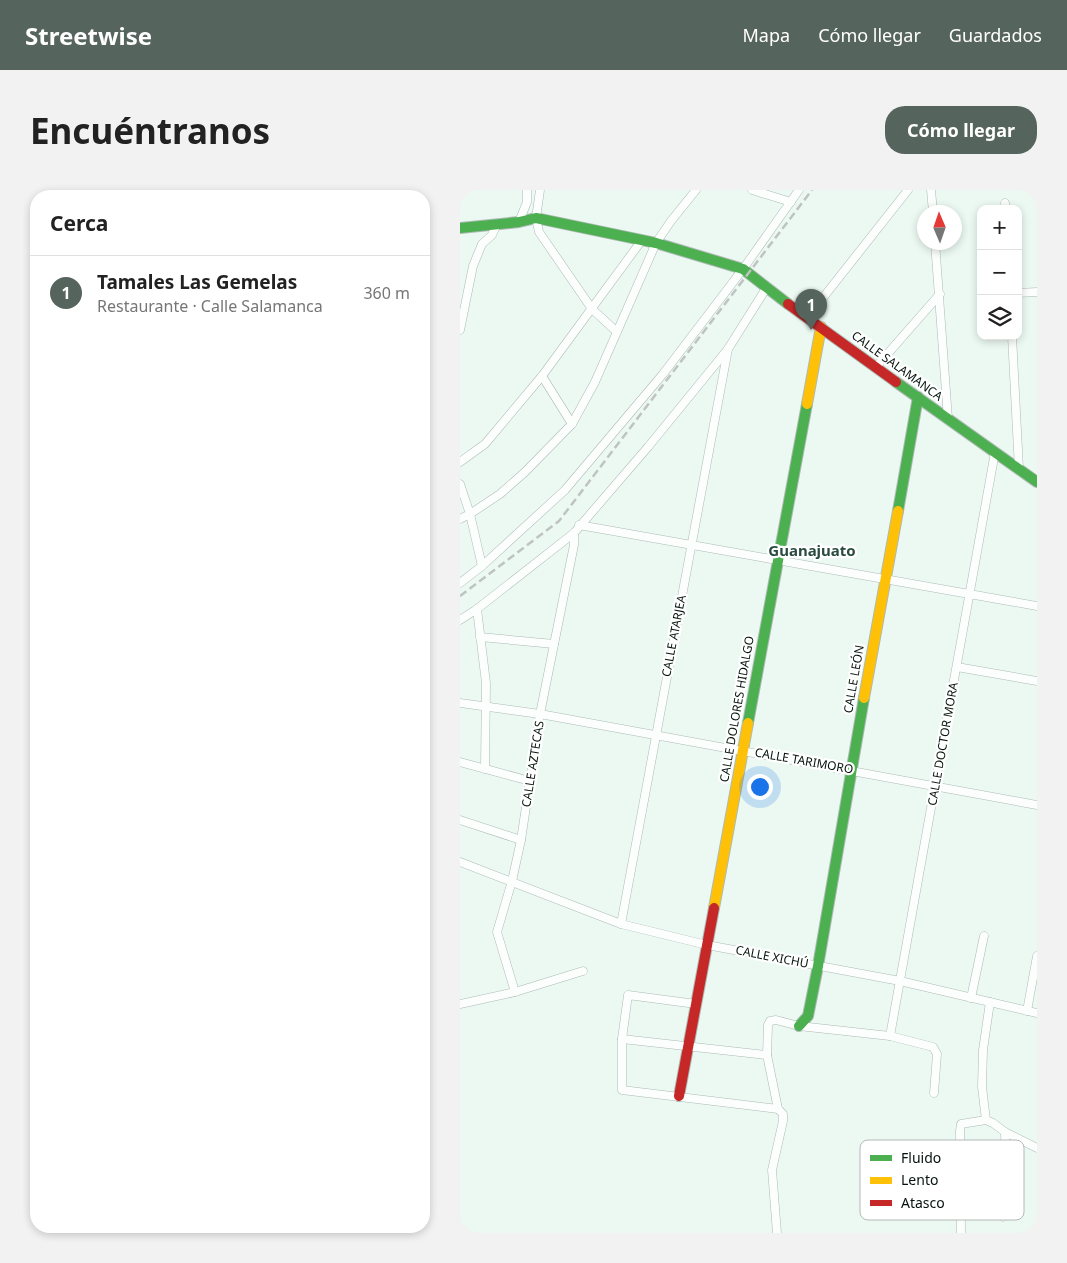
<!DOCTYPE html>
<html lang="es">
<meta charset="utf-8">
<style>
:root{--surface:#fff;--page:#f2f2f2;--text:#222;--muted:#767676;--line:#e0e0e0;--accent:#56645e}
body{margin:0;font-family:"Noto Sans",sans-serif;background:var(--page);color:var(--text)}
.controls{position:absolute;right:15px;top:15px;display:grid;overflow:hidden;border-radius:10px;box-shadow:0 2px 8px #0003}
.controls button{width:45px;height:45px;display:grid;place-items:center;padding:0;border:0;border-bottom:1px solid var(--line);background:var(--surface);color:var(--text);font:25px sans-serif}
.compass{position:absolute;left:457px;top:15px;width:45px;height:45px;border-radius:50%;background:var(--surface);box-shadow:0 2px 8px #0003;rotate:358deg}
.you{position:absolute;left:299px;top:596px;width:18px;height:18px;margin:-12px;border:4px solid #fff;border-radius:50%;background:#1a73e8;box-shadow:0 0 0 8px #1a73e833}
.badge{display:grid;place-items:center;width:32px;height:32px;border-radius:50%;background:var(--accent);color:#fff;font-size:16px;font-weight:700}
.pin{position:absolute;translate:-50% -41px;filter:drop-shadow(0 1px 2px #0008)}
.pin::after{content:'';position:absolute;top:26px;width:18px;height:15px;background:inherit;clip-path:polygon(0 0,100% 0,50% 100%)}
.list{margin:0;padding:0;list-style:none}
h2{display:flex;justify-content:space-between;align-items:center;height:65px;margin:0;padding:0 20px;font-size:21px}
h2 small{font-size:16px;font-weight:400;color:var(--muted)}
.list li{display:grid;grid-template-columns:32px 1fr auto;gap:15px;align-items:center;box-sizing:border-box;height:75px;padding:0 20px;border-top:1px solid var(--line)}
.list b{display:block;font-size:19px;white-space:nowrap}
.list p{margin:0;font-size:16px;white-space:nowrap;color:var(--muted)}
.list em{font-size:16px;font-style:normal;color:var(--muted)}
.icon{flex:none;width:28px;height:28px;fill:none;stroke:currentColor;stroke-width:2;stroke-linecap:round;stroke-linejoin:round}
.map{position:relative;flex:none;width:577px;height:1043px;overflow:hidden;border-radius:20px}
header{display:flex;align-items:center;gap:30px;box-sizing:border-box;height:70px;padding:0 25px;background:var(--accent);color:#fff}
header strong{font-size:24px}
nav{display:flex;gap:28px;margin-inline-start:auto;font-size:18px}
.intro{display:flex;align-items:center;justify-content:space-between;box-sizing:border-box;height:120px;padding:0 30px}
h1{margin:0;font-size:35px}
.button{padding:12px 22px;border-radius:20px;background:var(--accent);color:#fff;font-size:18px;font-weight:700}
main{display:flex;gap:30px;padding:0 30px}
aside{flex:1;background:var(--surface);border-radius:20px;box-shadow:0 2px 8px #0003}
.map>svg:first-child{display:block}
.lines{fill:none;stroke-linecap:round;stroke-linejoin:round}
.street-casing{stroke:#adbab4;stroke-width:9}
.fast-casing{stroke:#adbab4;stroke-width:12}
.slow-casing{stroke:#adbab4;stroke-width:12}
.jam-casing{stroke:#adbab4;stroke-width:12}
.street{stroke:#fcfefd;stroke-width:8}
.fast{stroke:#4caf50;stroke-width:10}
.slow{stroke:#ffc107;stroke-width:10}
.jam{stroke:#c62828;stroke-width:10}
.rail{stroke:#bfc3c1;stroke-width:2.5;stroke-dasharray:8 4;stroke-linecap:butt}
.labels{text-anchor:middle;stroke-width:4.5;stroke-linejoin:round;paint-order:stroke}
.street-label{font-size:12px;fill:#05130d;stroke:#fff}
.quarter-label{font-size:15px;font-weight:bold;fill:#2a4b3f;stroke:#fff}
.key{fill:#fff;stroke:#b4b8b6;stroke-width:1}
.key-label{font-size:14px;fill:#05130d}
</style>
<header>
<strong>Streetwise</strong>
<nav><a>Mapa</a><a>Cómo llegar</a><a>Guardados</a></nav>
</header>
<div class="intro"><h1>Encuéntranos</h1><a class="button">Cómo llegar</a></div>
<main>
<aside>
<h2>Cerca<small></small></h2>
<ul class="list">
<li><span class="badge">1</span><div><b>Tamales Las Gemelas</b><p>Restaurante · Calle Salamanca</p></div><em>360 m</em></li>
</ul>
</aside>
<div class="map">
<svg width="577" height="1043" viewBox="0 0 577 1043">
<rect width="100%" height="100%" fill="#ecf9f3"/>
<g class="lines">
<!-- street casing -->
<g class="street-casing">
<g id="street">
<polyline points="80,0 76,28 79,42 132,119 157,142"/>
<polyline points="292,0 331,12"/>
<polyline points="471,0 473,22"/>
<polyline points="545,13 546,19"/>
<polyline points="59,32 67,12 67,0"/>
<polyline points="475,52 488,229"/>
<polyline points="558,103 577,102"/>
<polyline points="347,128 448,0"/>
<polyline points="0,140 13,76 22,54 32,45 37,34"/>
<polyline points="552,146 559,279"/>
<polyline points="416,177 480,104"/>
<polyline points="82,186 112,234"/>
<polyline points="0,272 25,254 82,186 182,50"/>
<polyline points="0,294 10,324 22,376"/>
<polyline points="0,329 10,324 40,304 65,282 112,234 135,192 196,53 211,31 236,0"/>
<polyline points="119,335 577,416"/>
<polyline points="0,393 22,376 105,300 203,184 283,79 339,0"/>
<polyline points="17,419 26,493 25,579"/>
<polyline points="0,430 17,419 114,343 188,257 268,159 307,97"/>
<polyline points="20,447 94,454"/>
<polyline points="497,477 577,491"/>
<polyline points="0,513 80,524 577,615"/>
<polyline points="0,572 70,591"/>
<polyline points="0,630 61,650"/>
<polyline points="0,672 161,734 247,755 440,791 577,823"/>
<polyline points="161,734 268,159"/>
<polyline points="55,802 37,742 52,691 61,650 80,524 114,355 114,343"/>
<polyline points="511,808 524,746"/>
<polyline points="0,814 55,802 123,781"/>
<polyline points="236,814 168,805 162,849 162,900 318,919"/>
<polyline points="567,821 577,766"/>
<polyline points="430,846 535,262"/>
<polyline points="162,849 307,865"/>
<polyline points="526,930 522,897 523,860 530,812"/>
<polyline points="543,1027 546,979 545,942"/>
<polyline points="317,1043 312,980 323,931 323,924 318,919 307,865 308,835 310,831 316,830 339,836 430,846 473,857 477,864 474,903"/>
<polyline points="501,1043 500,941 501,934 526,930 533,933 545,942 577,958"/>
</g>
</g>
<!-- fast casing -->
<g class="fast-casing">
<g id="fast">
<polyline points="0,38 59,32 76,28 196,53 283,79 328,114"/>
<polyline points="436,192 577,292"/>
<polyline points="438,321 458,207"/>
<polyline points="288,533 347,214"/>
<polyline points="339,836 348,826 358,776 404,508"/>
</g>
</g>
<!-- slow casing -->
<g class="slow-casing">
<g id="slow">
<polyline points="347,214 361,137"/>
<polyline points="404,508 438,321"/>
<polyline points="254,718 288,533"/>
</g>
</g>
<!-- jam casing -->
<g class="jam-casing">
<g id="jam">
<polyline points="328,114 436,192"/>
<polyline points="219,906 254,718"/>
</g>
</g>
<!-- street -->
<use href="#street" class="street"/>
<!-- fast -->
<use href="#fast" class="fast"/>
<!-- slow -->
<use href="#slow" class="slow"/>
<!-- jam -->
<use href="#jam" class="jam"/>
<!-- rail -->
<polyline class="rail" points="0,406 99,331 352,0"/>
</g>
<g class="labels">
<!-- street labels -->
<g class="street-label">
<text transform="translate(437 176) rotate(36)" y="4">CALLE SALAMANCA</text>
<text transform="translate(214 446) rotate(-79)" y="4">CALLE ATARJEA</text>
<text transform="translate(394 489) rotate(-80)" y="4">CALLE LEÓN</text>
<text transform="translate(277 519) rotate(-80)" y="4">CALLE DOLORES HIDALGO</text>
<text transform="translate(483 554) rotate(-80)" y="4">CALLE DOCTOR MORA</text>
<text transform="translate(344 571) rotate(10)" y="4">CALLE TARIMORO</text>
<text transform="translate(73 574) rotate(-81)" y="4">CALLE AZTECAS</text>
<text transform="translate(312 767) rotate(11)" y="4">CALLE XICHÚ</text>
</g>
<!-- quarter labels -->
<g class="quarter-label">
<text x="352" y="366">Guanajuato</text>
</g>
</g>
<!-- legend -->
<rect x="400" y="950" width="164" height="80" rx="8" class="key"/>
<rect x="410" y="965" width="22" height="6" fill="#4caf50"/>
<rect x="410" y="987" width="22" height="7" fill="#ffc107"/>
<rect x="410" y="1010" width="22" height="6" fill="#c62828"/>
<g class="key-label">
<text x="441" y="973">Fluido</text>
<text x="441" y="995">Lento</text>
<text x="441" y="1018">Atasco</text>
</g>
</svg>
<div class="controls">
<button>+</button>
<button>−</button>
<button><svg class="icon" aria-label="layers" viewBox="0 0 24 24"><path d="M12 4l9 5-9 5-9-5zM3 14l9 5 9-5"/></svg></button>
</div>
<svg class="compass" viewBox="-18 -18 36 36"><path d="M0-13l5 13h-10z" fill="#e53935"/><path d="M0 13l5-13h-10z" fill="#767676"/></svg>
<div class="you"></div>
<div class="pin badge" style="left:351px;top:140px">1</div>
</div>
</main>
